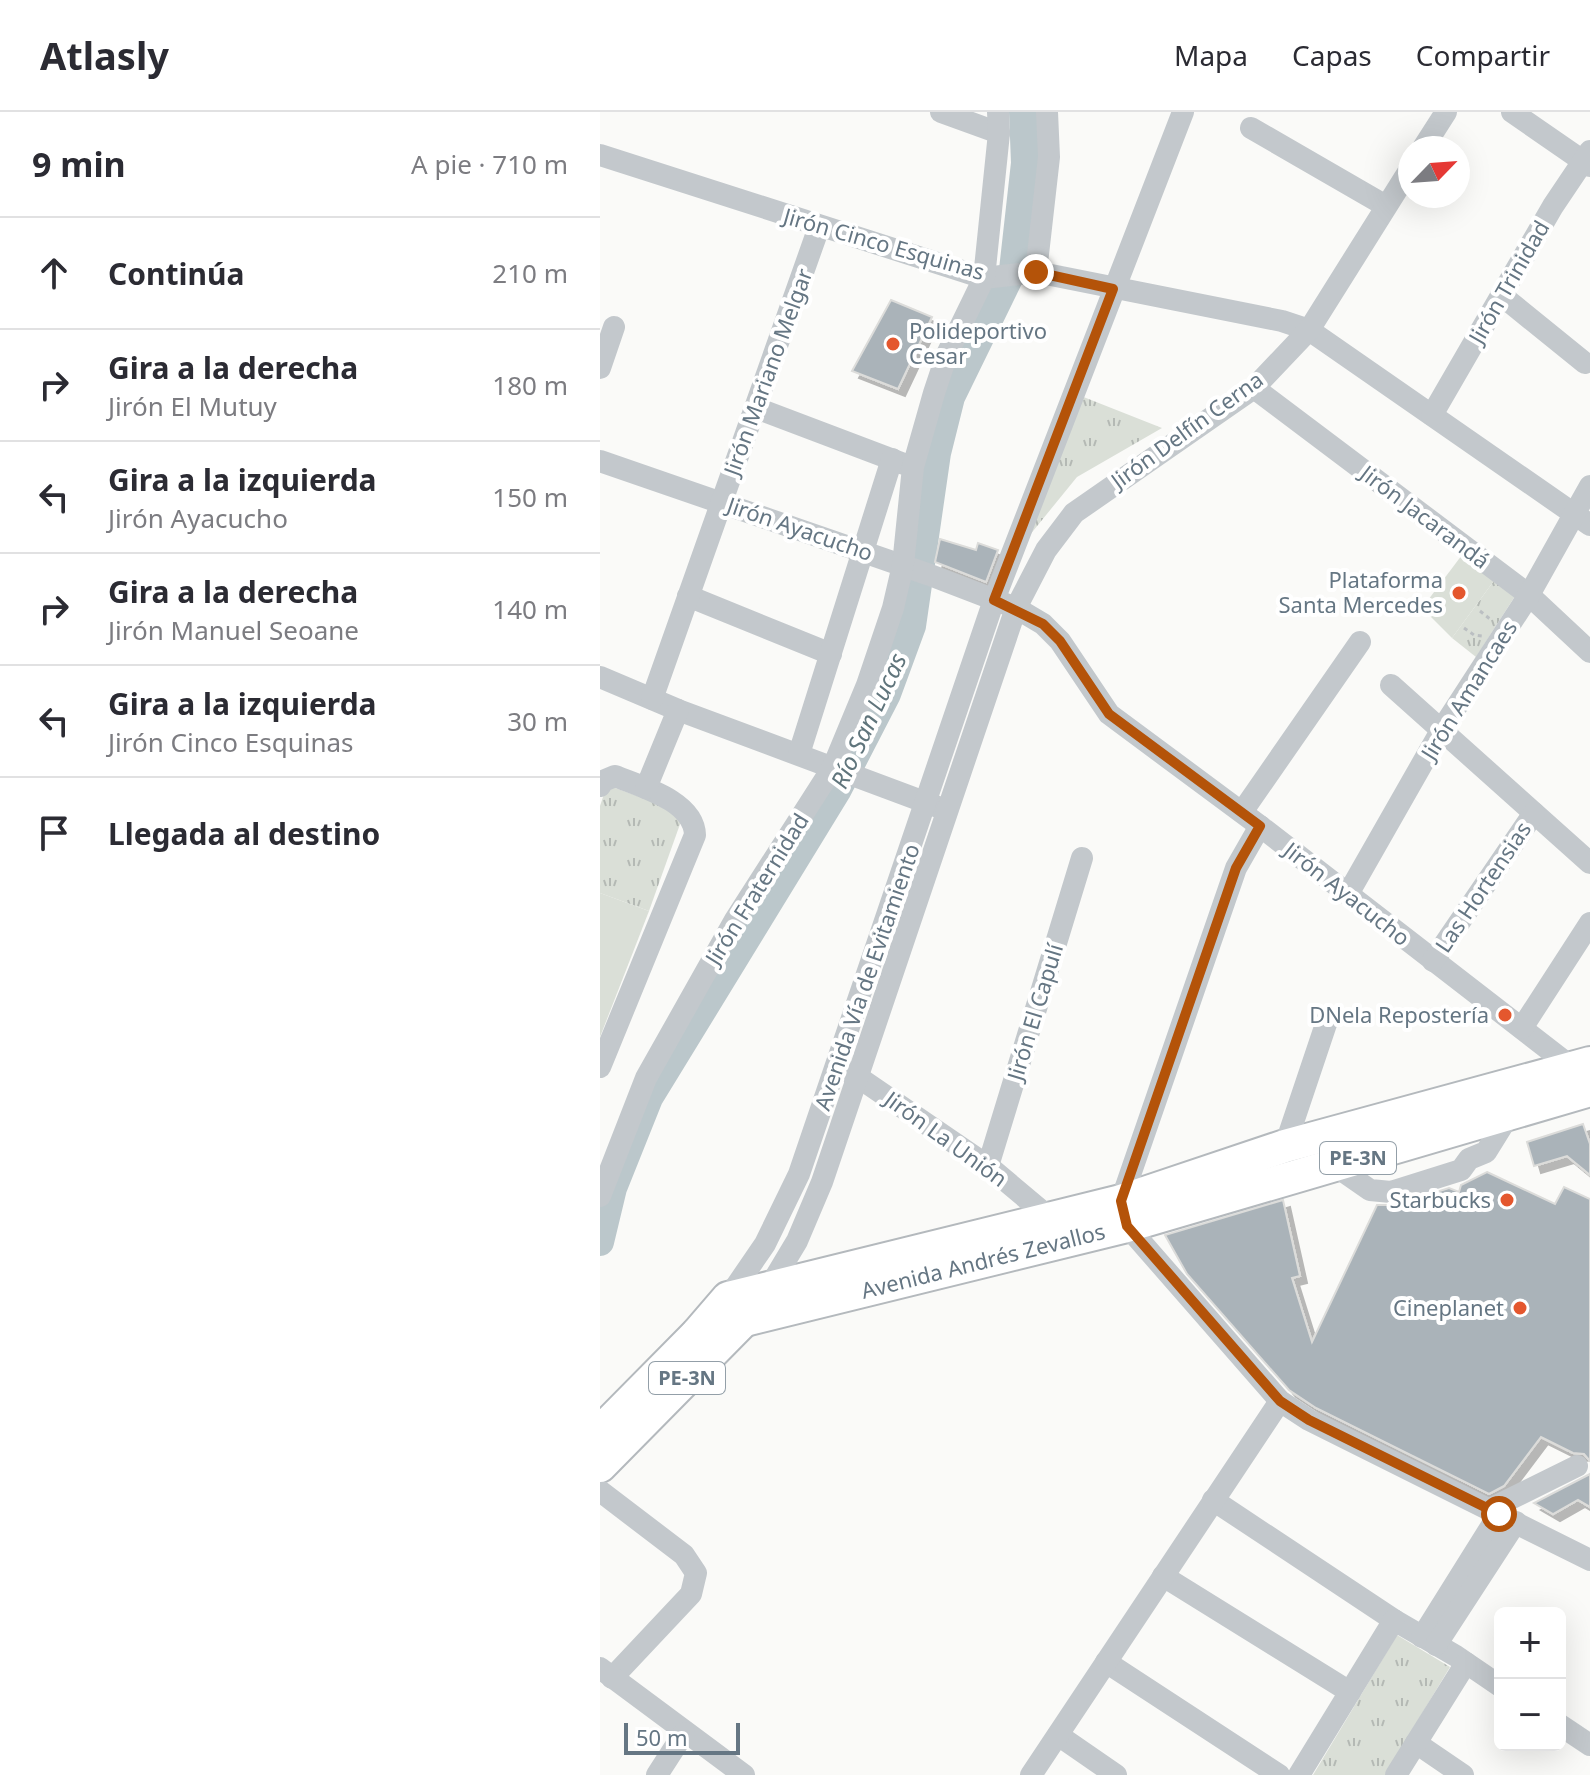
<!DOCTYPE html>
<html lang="es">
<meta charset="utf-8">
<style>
:root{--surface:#fff;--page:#f2f2f3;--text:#2b2b33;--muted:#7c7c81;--line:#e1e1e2}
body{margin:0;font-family:"Noto Sans",sans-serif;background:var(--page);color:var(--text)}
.controls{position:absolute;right:24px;bottom:24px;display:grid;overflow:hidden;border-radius:12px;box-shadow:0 8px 32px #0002}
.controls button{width:72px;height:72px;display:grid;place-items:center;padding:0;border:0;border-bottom:2px solid var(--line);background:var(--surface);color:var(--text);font:40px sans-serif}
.compass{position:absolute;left:798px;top:24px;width:72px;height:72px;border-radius:50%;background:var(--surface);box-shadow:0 8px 32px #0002;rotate:65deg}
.scale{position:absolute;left:24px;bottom:20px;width:116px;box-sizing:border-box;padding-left:8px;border:4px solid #657683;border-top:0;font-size:22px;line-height:28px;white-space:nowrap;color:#657683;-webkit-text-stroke:6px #fff;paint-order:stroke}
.stop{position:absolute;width:24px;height:24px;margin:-18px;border:6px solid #b45309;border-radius:50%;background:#fff}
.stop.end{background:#b45309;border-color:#fff;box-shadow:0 2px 8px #0008}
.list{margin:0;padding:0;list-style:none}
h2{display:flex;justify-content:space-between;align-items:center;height:104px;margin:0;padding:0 32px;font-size:34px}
h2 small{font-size:26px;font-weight:400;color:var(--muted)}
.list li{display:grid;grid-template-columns:52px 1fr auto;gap:24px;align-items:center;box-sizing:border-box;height:112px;padding:0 32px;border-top:2px solid var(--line)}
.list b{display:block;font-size:30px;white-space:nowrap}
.list p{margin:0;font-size:26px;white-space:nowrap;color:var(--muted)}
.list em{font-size:26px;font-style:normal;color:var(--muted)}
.icon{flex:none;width:44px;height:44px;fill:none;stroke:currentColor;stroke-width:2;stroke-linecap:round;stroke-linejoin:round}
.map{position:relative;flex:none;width:990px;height:1663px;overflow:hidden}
header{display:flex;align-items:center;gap:48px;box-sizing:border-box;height:112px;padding:0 40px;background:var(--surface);border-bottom:2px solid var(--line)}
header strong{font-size:38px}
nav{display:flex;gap:44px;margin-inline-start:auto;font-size:28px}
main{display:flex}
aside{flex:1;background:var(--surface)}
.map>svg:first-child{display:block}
.grass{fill:url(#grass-tufts)}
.garden{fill:#dadfd7}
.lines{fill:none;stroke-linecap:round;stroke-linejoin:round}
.river{stroke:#bbc7cb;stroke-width:28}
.building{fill:#aab3b9;stroke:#dcdcda;stroke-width:2;filter:url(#shadow)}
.highway-casing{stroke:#b4b9bd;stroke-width:36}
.path{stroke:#bbbfc2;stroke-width:3;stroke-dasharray:4 4;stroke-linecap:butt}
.minor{stroke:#c3c8cc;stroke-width:22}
.highway{stroke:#fff;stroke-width:32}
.route{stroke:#b45309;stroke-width:10}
.poi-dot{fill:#e4572e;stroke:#fff;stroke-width:3}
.labels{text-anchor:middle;stroke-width:8;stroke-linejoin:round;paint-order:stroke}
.shield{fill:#fff;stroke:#939fa8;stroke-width:2}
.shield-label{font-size:20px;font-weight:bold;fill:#657683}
.street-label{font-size:22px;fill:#657683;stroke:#fff}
.poi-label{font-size:22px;fill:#657683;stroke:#fff;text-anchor:end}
.water-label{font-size:24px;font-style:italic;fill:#60757c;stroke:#fff}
</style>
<header>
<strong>Atlasly</strong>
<nav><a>Mapa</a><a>Capas</a><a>Compartir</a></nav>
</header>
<main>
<aside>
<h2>9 min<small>A pie · 710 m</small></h2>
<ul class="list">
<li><svg class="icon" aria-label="ahead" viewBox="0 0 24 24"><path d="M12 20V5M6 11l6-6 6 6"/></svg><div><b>Continúa</b></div><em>210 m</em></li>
<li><svg class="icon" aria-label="right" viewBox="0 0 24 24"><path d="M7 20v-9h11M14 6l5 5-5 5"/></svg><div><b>Gira a la derecha</b><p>Jirón El Mutuy</p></div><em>180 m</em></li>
<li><svg class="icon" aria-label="left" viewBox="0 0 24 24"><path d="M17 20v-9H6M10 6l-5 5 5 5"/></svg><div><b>Gira a la izquierda</b><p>Jirón Ayacucho</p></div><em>150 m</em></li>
<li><svg class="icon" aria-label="right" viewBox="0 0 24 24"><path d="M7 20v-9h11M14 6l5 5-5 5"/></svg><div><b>Gira a la derecha</b><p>Jirón Manuel Seoane</p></div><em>140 m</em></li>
<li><svg class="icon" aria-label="left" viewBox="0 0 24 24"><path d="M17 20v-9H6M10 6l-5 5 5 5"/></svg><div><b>Gira a la izquierda</b><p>Jirón Cinco Esquinas</p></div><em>30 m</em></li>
<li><svg class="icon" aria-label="arrive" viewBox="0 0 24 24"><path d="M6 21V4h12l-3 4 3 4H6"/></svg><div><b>Llegada al destino</b></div></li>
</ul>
</aside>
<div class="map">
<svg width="990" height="1663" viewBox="0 0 990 1663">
<defs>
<pattern id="grass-tufts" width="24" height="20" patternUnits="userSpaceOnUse" patternTransform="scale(2)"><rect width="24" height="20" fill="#dadfd7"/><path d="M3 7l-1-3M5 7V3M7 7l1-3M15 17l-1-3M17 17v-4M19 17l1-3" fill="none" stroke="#b4b9b4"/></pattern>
<filter id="shadow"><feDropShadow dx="7" dy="7" stdDeviation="0" flood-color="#0004"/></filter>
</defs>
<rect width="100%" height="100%" fill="#fafaf8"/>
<!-- grass -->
<g class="grass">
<polygon points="481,284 562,316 477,365 429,424"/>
<polygon points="896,466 917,481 876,545 852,526"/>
<polygon points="7,673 84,701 49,799 0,781 0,694"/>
<polygon points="797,1523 850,1555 785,1663 713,1663"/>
</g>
<!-- garden -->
<g class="garden">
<polygon points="865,439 896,466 852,526 822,496"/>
<polygon points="0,781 49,799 0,925"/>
</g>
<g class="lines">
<!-- river -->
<polyline class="river" points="0,1130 13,1076 49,986 237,679 287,582 312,514 337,341 351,285 413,158 425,51 423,0"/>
</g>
<!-- building -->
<g class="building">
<polygon points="291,188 332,205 298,277 252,259"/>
<polygon points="340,427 376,438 378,431 398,438 386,470 335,450"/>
<polygon points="983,1012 990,1032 990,1063 967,1044 934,1054 927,1030"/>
<polygon points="887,1060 955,1092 964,1075 990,1087 990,1349 984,1342 973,1341 941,1325 904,1374 889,1382 716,1296 689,1278 587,1162 565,1123 683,1088 700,1164 692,1166 712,1230 777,1093 795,1093 849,1076 859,1080 861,1073"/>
<polygon points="990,1362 990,1395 978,1388 953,1402 934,1391"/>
</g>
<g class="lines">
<!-- highway casing -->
<g class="highway-casing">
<g id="highway">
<polyline points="97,1222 145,1208 527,1114 990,978"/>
<polyline points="0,1320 97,1222 128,1186 521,1089 685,1034 990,951"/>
<polyline points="0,1354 141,1211"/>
</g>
</g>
<!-- path -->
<g class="path">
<polyline points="880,499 890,507"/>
<polyline points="864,516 874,523 882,524"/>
</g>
<!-- minor -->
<g class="minor">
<polyline points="341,0 399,21"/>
<polyline points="912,0 990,54"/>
<polyline points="651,16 786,94"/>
<polyline points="823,36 846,0"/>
<polyline points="0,43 384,166 436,160 682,209 709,218 990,413"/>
<polyline points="436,160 449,45 447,0"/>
<polyline points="901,183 985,251"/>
<polyline points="0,256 14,215"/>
<polyline points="654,276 929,483 990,540"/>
<polyline points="156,296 304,352"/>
<polyline points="832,303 953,94 990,39"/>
<polyline points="0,349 330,463 416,496 443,512 460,529 509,602 660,714 978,960"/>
<polyline points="88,484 231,542"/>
<polyline points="0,565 78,598 338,695"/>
<polyline points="791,573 990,751"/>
<polyline points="52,587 219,115"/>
<polyline points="199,642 292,347"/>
<path d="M0,674L3,669L15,664C42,675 94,689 95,723L0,955"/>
<polyline points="46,676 78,598"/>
<polyline points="642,700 760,530"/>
<polyline points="660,714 636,756 521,1089 527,1114 680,1289 709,1308 990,1448"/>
<polyline points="748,782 842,617 929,483 990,374"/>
<polyline points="833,849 934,701"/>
<polyline points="922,916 990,811"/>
<polyline points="248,960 258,965 388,1054 451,1107"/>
<polyline points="685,1034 728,906"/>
<polyline points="734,1053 770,1078 791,1080 861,1058 869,1047 886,1040 909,1003"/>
<polyline points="388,1054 482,746"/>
<polyline points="0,1084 46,966 135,808 233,655 267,573 293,496 303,453 313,355 334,281 347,242 384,166 399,21 398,0"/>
<polyline points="170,1174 197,1129 222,1070 416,496 446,438 474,401 654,276 709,218 810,57"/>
<polyline points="128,1186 165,1132 199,1062 394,488 583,0"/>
<polyline points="0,1379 84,1443 96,1461 91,1482 12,1566"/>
<polyline points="613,1388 794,1508 856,1544 900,1574"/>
<polyline points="890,1397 977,1354"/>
<polyline points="563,1464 750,1580"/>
<polyline points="822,1525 899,1402"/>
<polyline points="836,1533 916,1410"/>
<polyline points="506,1550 679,1663"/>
<polyline points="0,1556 144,1663"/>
<polyline points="960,1613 990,1633"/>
<polyline points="458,1623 516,1663"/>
<polyline points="816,1631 863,1663"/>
<polyline points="57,1663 84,1621"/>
<polyline points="431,1663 680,1289"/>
<polyline points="699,1663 794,1508"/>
<polyline points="796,1663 866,1551"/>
</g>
<!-- highway -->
<use href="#highway" class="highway"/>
</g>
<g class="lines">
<!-- route -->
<polyline class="route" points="436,160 513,177 394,488 443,512 460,529 509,602 660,714 636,756 521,1089 527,1114 680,1289 709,1308 899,1402"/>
</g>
<!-- markers -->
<g class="poi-dot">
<circle cx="293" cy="232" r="8"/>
<circle cx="859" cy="481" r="8"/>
<circle cx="905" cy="903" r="8"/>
<circle cx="907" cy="1088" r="8"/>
<circle cx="920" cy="1196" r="8"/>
</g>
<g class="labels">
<!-- shield labels -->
<g class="shield">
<rect x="720" y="1030" width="76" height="32" rx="6"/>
<rect x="49" y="1250" width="76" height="32" rx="6"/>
</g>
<g class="shield-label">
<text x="758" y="1053">PE-3N</text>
<text x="87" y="1273">PE-3N</text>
</g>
<!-- street labels -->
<g class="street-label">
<text transform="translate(284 132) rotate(16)" y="8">Jirón Cinco Esquinas</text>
<text transform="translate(909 170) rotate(-60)" y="8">Jirón Trinidad</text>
<text transform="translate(168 260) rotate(-70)" y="8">Jirón Mariano Melgar</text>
<text transform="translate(587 318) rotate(-36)" y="8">Jirón Delfín Cerna</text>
<text transform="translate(825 405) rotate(37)" y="8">Jirón Jacarandá</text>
<text transform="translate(200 417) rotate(19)" y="8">Jirón Ayacucho</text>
<text transform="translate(869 578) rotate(-58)" y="8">Jirón Amancaes</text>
<text transform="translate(883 775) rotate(-56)" y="8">Las Hortensias</text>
<text transform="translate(157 777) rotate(-58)" y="8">Jirón Fraternidad</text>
<text transform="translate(747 782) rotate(38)" y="8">Jirón Ayacucho</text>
<text transform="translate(267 865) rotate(-71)" y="8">Avenida Vía de Evitamiento</text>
<text transform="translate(435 900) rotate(-73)" y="8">Jirón El Capulí</text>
<text transform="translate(346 1027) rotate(36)" y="8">Jirón La Unión</text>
<text transform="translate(383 1149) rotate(-14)" y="8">Avenida Andrés Zevallos</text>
</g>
<!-- poi labels -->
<g class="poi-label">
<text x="309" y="227" text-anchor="start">Polideportivo<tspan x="309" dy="25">Cesar</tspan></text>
<text x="843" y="476">Plataforma<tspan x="843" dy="25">Santa Mercedes</tspan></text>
<text x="889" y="911">DNela Repostería</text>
<text x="891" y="1096">Starbucks</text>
<text x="904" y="1204">Cineplanet</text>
</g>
<!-- water labels -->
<g class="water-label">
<text transform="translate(269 609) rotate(-65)" y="8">Río San Lucas</text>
</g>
</g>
</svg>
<div class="controls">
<button>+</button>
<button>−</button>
</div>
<svg class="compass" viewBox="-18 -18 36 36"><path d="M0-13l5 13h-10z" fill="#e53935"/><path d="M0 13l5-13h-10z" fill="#7c7c81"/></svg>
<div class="scale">50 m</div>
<div class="stop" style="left:899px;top:1402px"></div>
<div class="stop end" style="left:436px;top:160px"></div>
</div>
</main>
